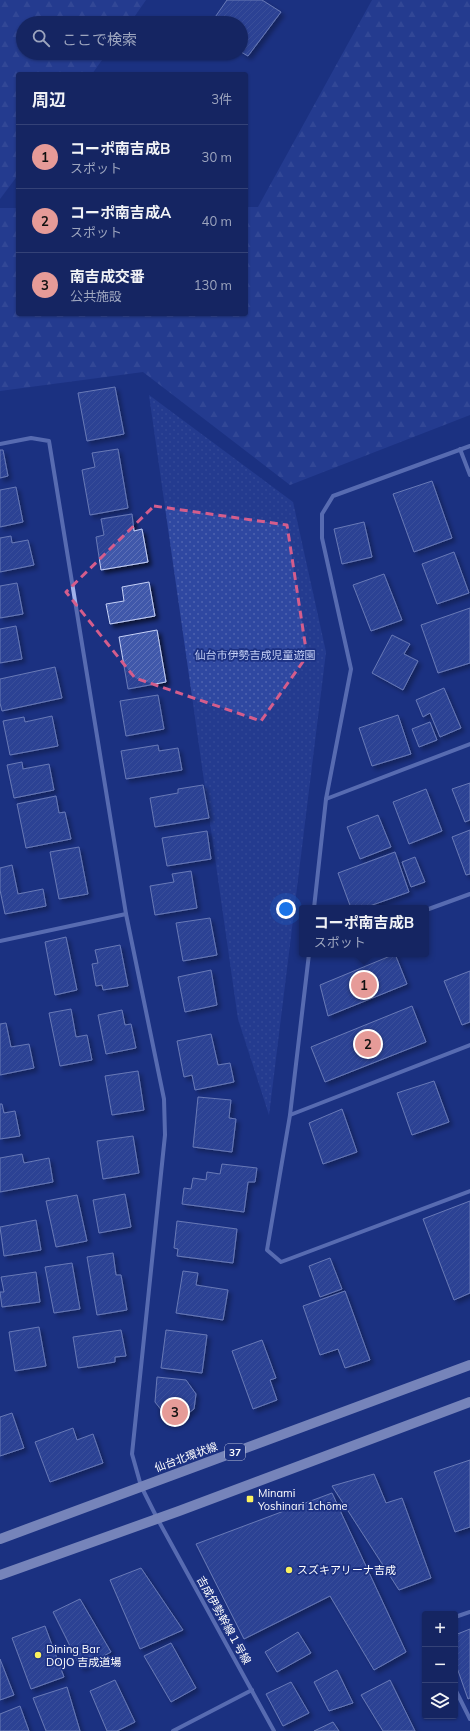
<!DOCTYPE html>
<html lang="ja">
<meta charset="utf-8">
<style>
:root{--surface:#152562;--page:#22316b;--text:#f1f3f6;--muted:#9da5be;--line:#344277;--accent:#e69b98}
body{margin:0;font-family:Mulish,"Noto Sans JP",sans-serif;background:var(--page);color:var(--text)}
.controls{position:absolute;right:12px;bottom:12px;display:grid;overflow:hidden;border-radius:4px;box-shadow:0 1px 3px #0004}
.controls button{width:36px;height:36px;display:grid;place-items:center;padding:0;border:0;border-bottom:1px solid var(--line);background:var(--surface);color:var(--text);font:20px sans-serif}
.you{position:absolute;left:286px;top:909px;width:14px;height:14px;margin:-10px;border:3px solid #fff;border-radius:50%;background:#1a73e8;box-shadow:0 0 0 6px #1a73e833}
.badge{display:grid;place-items:center;width:26px;height:26px;border-radius:50%;background:var(--accent);color:#111;font-size:13px;font-weight:700}
.pin{position:absolute;translate:-50% -50%;border:2px solid #fff;box-shadow:0 1px 4px #0006}
.popup{position:absolute;left:299px;top:905px;width:130px;height:52px;box-sizing:border-box;display:grid;place-content:center;border-radius:4px;background:var(--surface);filter:drop-shadow(0 1px 3px #0005);font-size:13px;white-space:nowrap;color:var(--muted)}
.popup b{font-size:15px;color:var(--text)}
.popup::after{content:'';position:absolute;left:50%;top:100%;margin-left:-8px;border:8px solid transparent;border-top-color:var(--surface)}
.list{margin:0;padding:0;list-style:none}
h2{display:flex;justify-content:space-between;align-items:center;height:52px;margin:0;padding:0 16px;font-size:17px}
h2 small{font-size:13px;font-weight:400;color:var(--muted)}
.list li{display:grid;grid-template-columns:26px 1fr auto;gap:12px;align-items:center;box-sizing:border-box;height:64px;padding:0 16px;border-top:1px solid var(--line)}
.list b{display:block;font-size:15px;white-space:nowrap}
.list p{margin:0;font-size:13px;white-space:nowrap;color:var(--muted)}
.list em{font-size:13px;font-style:normal;color:var(--muted)}
.icon{flex:none;width:22px;height:22px;fill:none;stroke:currentColor;stroke-width:2;stroke-linecap:round;stroke-linejoin:round}
.map{position:relative;flex:none;width:470px;height:1731px;overflow:hidden}
.search{position:absolute;background:var(--surface);box-shadow:0 1px 3px #0004;left:16px;top:16px;width:232px;height:44px;display:flex;align-items:center;gap:10px;box-sizing:border-box;padding:0 14px;border-radius:22px;color:var(--muted);font-size:15px}
.panel{position:absolute;background:var(--surface);box-shadow:0 1px 3px #0004;left:16px;top:72px;width:232px;height:244px;border-radius:4px}
.map>svg:first-child{display:block}
.grass{fill:url(#grass-dots)}
.forest{fill:url(#forest-firs)}
.building{fill:url(#building-hatch);stroke:#c6d1f7;filter:url(#shadow)}
.lines{fill:none;stroke-linecap:round;stroke-linejoin:round}
.street{stroke:#a1b2ea;stroke-width:4}
.primary{stroke:#e5e9fe;stroke-width:10}
.marked{fill:none;stroke:#d45d8c;stroke-width:3;stroke-dasharray:8 5;stroke-linejoin:round}
.poi-dot{fill:#faf15f;stroke:#1c3182;stroke-width:1.5}
.labels{text-anchor:middle;stroke-width:3.5;stroke-linejoin:round;paint-order:stroke}
.shield{fill:#1c3182;stroke:#bbc1da;stroke-width:1}
.shield-label{font-size:10px;font-weight:bold;fill:#fff}
.park-label{font-size:11px;fill:#c6d1f7;stroke:#1c3182}
.street-label{font-size:11px;fill:#fff;stroke:#1c3182}
.poi-label{font-size:11px;fill:#fff;stroke:#1c3182;text-anchor:start}
</style>
<div class="map">
<svg width="470" height="1731" viewBox="0 0 470 1731">
<defs>
<pattern id="grass-dots" width="8" height="8" patternUnits="userSpaceOnUse"><rect width="8" height="8" fill="#2f48a1"/><path d="M2 2h.1M6 6h.1" fill="none" stroke="#4e63af" stroke-width="1.8" stroke-linecap="round"/></pattern>
<pattern id="forest-firs" width="22" height="20" patternUnits="userSpaceOnUse"><rect width="22" height="20" fill="#2f48a1"/><path d="M5 1l3.5 6h-7zM16 11l3.5 6h-7z" fill="#4e63af"/></pattern>
<pattern id="building-hatch" width="6" height="6" patternUnits="userSpaceOnUse"><rect width="6" height="6" fill="#4058aa"/><path d="M-1 1l2-2M0 6l6-6M5 7l2-2" fill="none" stroke="#5d71b7"/></pattern>
<filter id="shadow"><feDropShadow dx="3.5" dy="3.5" stdDeviation="2" flood-color="#0009"/></filter>
</defs>
<rect width="100%" height="100%" fill="#1c3182"/>
<!-- grass -->
<polygon class="grass" points="149,395 293,502 326,652 269,1115 238,1019"/>
<!-- forest -->
<g class="forest">
<polygon points="0,0 146,0 130,23 23,23 23,53 107,53 92,74 18,74 18,175 0,199"/>
<polygon points="372,0 470,0 470,415 290,485 143,372 0,391 0,208 18,208 18,314 246,314 246,207 258,207"/>
</g>
<!-- building -->
<g class="building">
<polygon points="227,0 262,0 281,12 248,56 241,52 241,23 211,23"/>
<polygon points="115,387 124,434 87,441 78,393"/>
<polygon points="118,449 128,508 90,515 82,470 95,467 92,453"/>
<polygon points="0,450 3,450 8,476 0,478"/>
<polygon points="432,481 452,538 414,552 393,494"/>
<polygon points="16,487 23,522 0,527 0,490"/>
<polygon points="132,514 134,531 142,529 148,562 101,570 96,537 104,535 101,519"/>
<polygon points="364,522 372,557 342,564 334,529"/>
<polygon points="11,536 12,543 28,540 34,565 0,572 0,538"/>
<polygon points="454,552 469,593 437,604 422,564"/>
<polygon points="384,574 402,620 371,631 353,585"/>
<polygon points="149,582 155,616 110,624 106,604 124,601 122,587"/>
<polygon points="17,583 23,614 0,618 0,586"/>
<polygon points="470,608 470,663 438,673 421,625"/>
<polygon points="16,626 22,659 0,663 0,629"/>
<polygon points="157,630 166,682 128,689 119,637"/>
<polygon points="392,635 410,644 404,654 418,661 403,690 372,673"/>
<polygon points="55,667 62,698 2,711 0,703 0,679"/>
<polygon points="444,688 461,728 440,737 430,713 423,717 416,700"/>
<polygon points="158,695 164,729 126,736 120,701"/>
<polygon points="398,715 411,754 372,766 359,728"/>
<polygon points="52,716 58,746 10,755 3,721 24,717 25,722"/>
<polygon points="430,722 437,740 419,747 412,729"/>
<polygon points="158,745 159,751 178,748 182,770 126,779 121,751"/>
<polygon points="22,762 23,769 49,764 54,790 14,798 7,765"/>
<polygon points="470,783 470,820 465,822 452,789"/>
<polygon points="203,785 209,818 155,827 150,798 178,793 178,789"/>
<polygon points="426,789 442,831 409,844 393,802"/>
<polygon points="56,796 59,813 65,812 71,839 26,848 17,804"/>
<polygon points="378,815 391,847 360,859 347,827"/>
<polygon points="470,830 470,874 466,875 452,837"/>
<polygon points="207,831 211,859 167,866 162,838"/>
<polygon points="79,847 88,894 59,899 50,852"/>
<polygon points="395,852 409,892 364,908 351,908 338,873"/>
<polygon points="415,857 425,882 411,887 402,862"/>
<polygon points="12,865 18,894 43,889 46,906 5,914 0,890 0,868"/>
<polygon points="191,871 197,908 155,915 150,886 174,882 172,874"/>
<polygon points="210,918 217,955 183,961 176,923"/>
<polygon points="66,937 77,990 55,995 45,942"/>
<polygon points="120,945 128,986 103,990 102,985 96,986 92,964 98,963 95,950"/>
<polygon points="395,954 407,984 328,1016 320,985"/>
<polygon points="211,970 217,1005 185,1012 178,977"/>
<polygon points="470,971 470,1022 462,1025 444,981"/>
<polygon points="412,1006 426,1042 325,1082 311,1047"/>
<polygon points="71,1009 76,1037 87,1035 92,1060 60,1066 49,1013"/>
<polygon points="122,1010 125,1025 131,1024 136,1048 106,1054 98,1015"/>
<polygon points="6,1023 11,1047 29,1044 34,1068 0,1075 0,1024"/>
<polygon points="211,1034 218,1065 230,1063 234,1082 195,1090 192,1075 184,1077 177,1041"/>
<polygon points="138,1071 144,1110 112,1115 105,1076"/>
<polygon points="434,1081 449,1122 412,1135 397,1093"/>
<polygon points="198,1097 231,1100 229,1118 236,1119 232,1152 193,1147"/>
<polygon points="0,1104 2,1104 4,1113 15,1111 20,1136 0,1139"/>
<polygon points="342,1109 357,1152 323,1164 309,1123"/>
<polygon points="133,1136 139,1173 103,1179 97,1141"/>
<polygon points="22,1154 24,1163 49,1158 53,1182 0,1192 0,1158"/>
<polygon points="222,1164 257,1168 255,1182 248,1182 244,1212 182,1204 184,1188 191,1189 193,1178 206,1180 207,1172 220,1174"/>
<polygon points="125,1194 131,1227 99,1233 93,1200"/>
<polygon points="77,1195 87,1241 56,1247 46,1201"/>
<polygon points="470,1201 470,1293 454,1300 423,1219"/>
<polygon points="36,1220 41,1250 4,1256 0,1227"/>
<polygon points="177,1221 237,1229 233,1263 177,1256 178,1249 174,1248"/>
<polygon points="113,1253 116,1275 121,1275 127,1310 97,1315 87,1257"/>
<polygon points="330,1258 342,1289 320,1297 309,1266"/>
<polygon points="72,1263 80,1309 54,1313 45,1267"/>
<polygon points="183,1271 198,1273 196,1285 228,1290 223,1320 176,1313"/>
<polygon points="36,1272 40,1302 2,1307 0,1292 4,1292 1,1277"/>
<polygon points="345,1291 370,1360 345,1368 338,1349 320,1355 303,1306"/>
<polygon points="39,1327 46,1366 15,1371 9,1332"/>
<polygon points="121,1330 126,1356 115,1357 115,1362 78,1368 73,1337"/>
<polygon points="166,1330 207,1335 202,1373 161,1368"/>
<polygon points="262,1340 276,1378 270,1380 277,1400 253,1409 232,1351"/>
<polygon points="157,1377 186,1380 196,1394 194,1409 182,1418 166,1416 155,1402"/>
<polygon points="12,1413 24,1448 0,1456 0,1417"/>
<polygon points="73,1428 77,1440 93,1434 103,1463 50,1482 35,1442"/>
<polygon points="470,1460 470,1527 455,1532 434,1472"/>
<polygon points="374,1474 386,1503 402,1498 431,1578 399,1590 332,1486"/>
<polygon points="332,1493 406,1652 374,1670 330,1596 244,1639 196,1544"/>
<polygon points="141,1568 183,1630 140,1649 110,1580"/>
<polygon points="80,1599 111,1652 81,1668 53,1612"/>
<polygon points="45,1626 64,1677 31,1689 12,1638"/>
<polygon points="470,1629 470,1698 468,1699 455,1662 455,1635"/>
<polygon points="298,1632 311,1653 277,1672 265,1652"/>
<polygon points="171,1643 196,1688 171,1702 144,1656"/>
<polygon points="0,1659 14,1695 0,1700"/>
<polygon points="337,1670 353,1703 329,1711 314,1682"/>
<polygon points="115,1680 135,1722 117,1731 107,1731 90,1691"/>
<polygon points="390,1680 415,1731 383,1731 361,1695"/>
<polygon points="291,1682 309,1713 283,1726 266,1694"/>
<polygon points="67,1687 80,1731 46,1731 33,1698"/>
<polygon points="20,1706 29,1731 0,1731 0,1714"/>
<polygon points="333,1722 339,1731 314,1731"/>
</g>
<g class="lines">
<!-- street -->
<g class="street">
<polyline points="0,444 31,438 49,441 126,914 164,1099 165,1135 132,1454 141,1486 157,1518 274,1731"/>
<polyline points="460,449 470,475"/>
<polyline points="326,799 470,744"/>
<polyline points="314,908 326,799 351,669 322,538 322,514 333,496 470,446"/>
<polyline points="426,910 470,894"/>
<polyline points="0,941 126,914"/>
<polyline points="309,954 290,1115 267,1250 281,1262 470,1191"/>
<polyline points="290,1115 470,1045"/>
<polyline points="455,1617 470,1612"/>
<polyline points="425,1629 425,1630"/>
<polyline points="455,1689 470,1719"/>
<polyline points="173,1731 252,1690"/>
</g>
<!-- primary -->
<g class="primary">
<polyline points="0,1539 470,1365"/>
<polyline points="0,1575 179,1511 470,1402"/>
</g>
</g>
<!-- marked area -->
<path d="M0 0H470V1731H0ZM154,506L287,525L307,656L261,721L135,678L66,592Z" fill="#1c3182" fill-opacity=".55" fill-rule="evenodd"/>
<path class="marked" d="M154,506L287,525L307,656L261,721L135,678L66,592Z"/>
<!-- markers -->
<g class="poi-dot">
<rect x="246" y="1495" width="8" height="8" rx="2"/>
<circle cx="289" cy="1570" r="4"/>
<circle cx="38" cy="1655" r="4"/>
</g>
<g class="labels">
<!-- shield labels -->
<rect class="shield" x="225" y="1444" width="20" height="16" rx="3"/>
<g class="shield-label">
<text x="235" y="1456">37</text>
</g>
<!-- park labels -->
<g class="park-label">
<text x="255" y="659">仙台市伊勢吉成児童遊園</text>
</g>
<!-- street labels -->
<g class="street-label">
<text transform="translate(186 1457) rotate(-20)" y="4">仙台北環状線</text>
<text transform="translate(224 1620) rotate(61)" y="4">吉成伊勢幹線１号線</text>
</g>
<!-- poi labels -->
<g class="poi-label">
<text x="258" y="1497">Minami<tspan x="258" dy="13">Yoshinari 1chōme</tspan></text>
<text x="297" y="1574">スズキアリーナ吉成</text>
<text x="46" y="1653">Dining Bar<tspan x="46" dy="13">DOJO 吉成道場</tspan></text>
</g>
</g>
</svg>
<div class="controls">
<button>+</button>
<button>−</button>
<button><svg class="icon" aria-label="layers" viewBox="0 0 24 24"><path d="M12 4l9 5-9 5-9-5zM3 14l9 5 9-5"/></svg></button>
</div>
<div class="you"></div>
<div class="pin badge" style="left:364px;top:985px">1</div>
<div class="popup"><b>コーポ南吉成B</b>スポット</div>
<div class="pin badge" style="left:368px;top:1044px">2</div>
<div class="pin badge" style="left:175px;top:1412px">3</div>
<div class="search"><svg class="icon" aria-label="search" viewBox="0 0 24 24"><circle cx="10" cy="10" r="6"/><path d="M15 15l6 6"/></svg>ここで検索</div>
<section class="panel">
<h2>周辺<small>3件</small></h2>
<ul class="list">
<li><span class="badge">1</span><div><b>コーポ南吉成B</b><p>スポット</p></div><em>30 m</em></li>
<li><span class="badge">2</span><div><b>コーポ南吉成A</b><p>スポット</p></div><em>40 m</em></li>
<li><span class="badge">3</span><div><b>南吉成交番</b><p>公共施設</p></div><em>130 m</em></li>
</ul>
</section>
</div>
